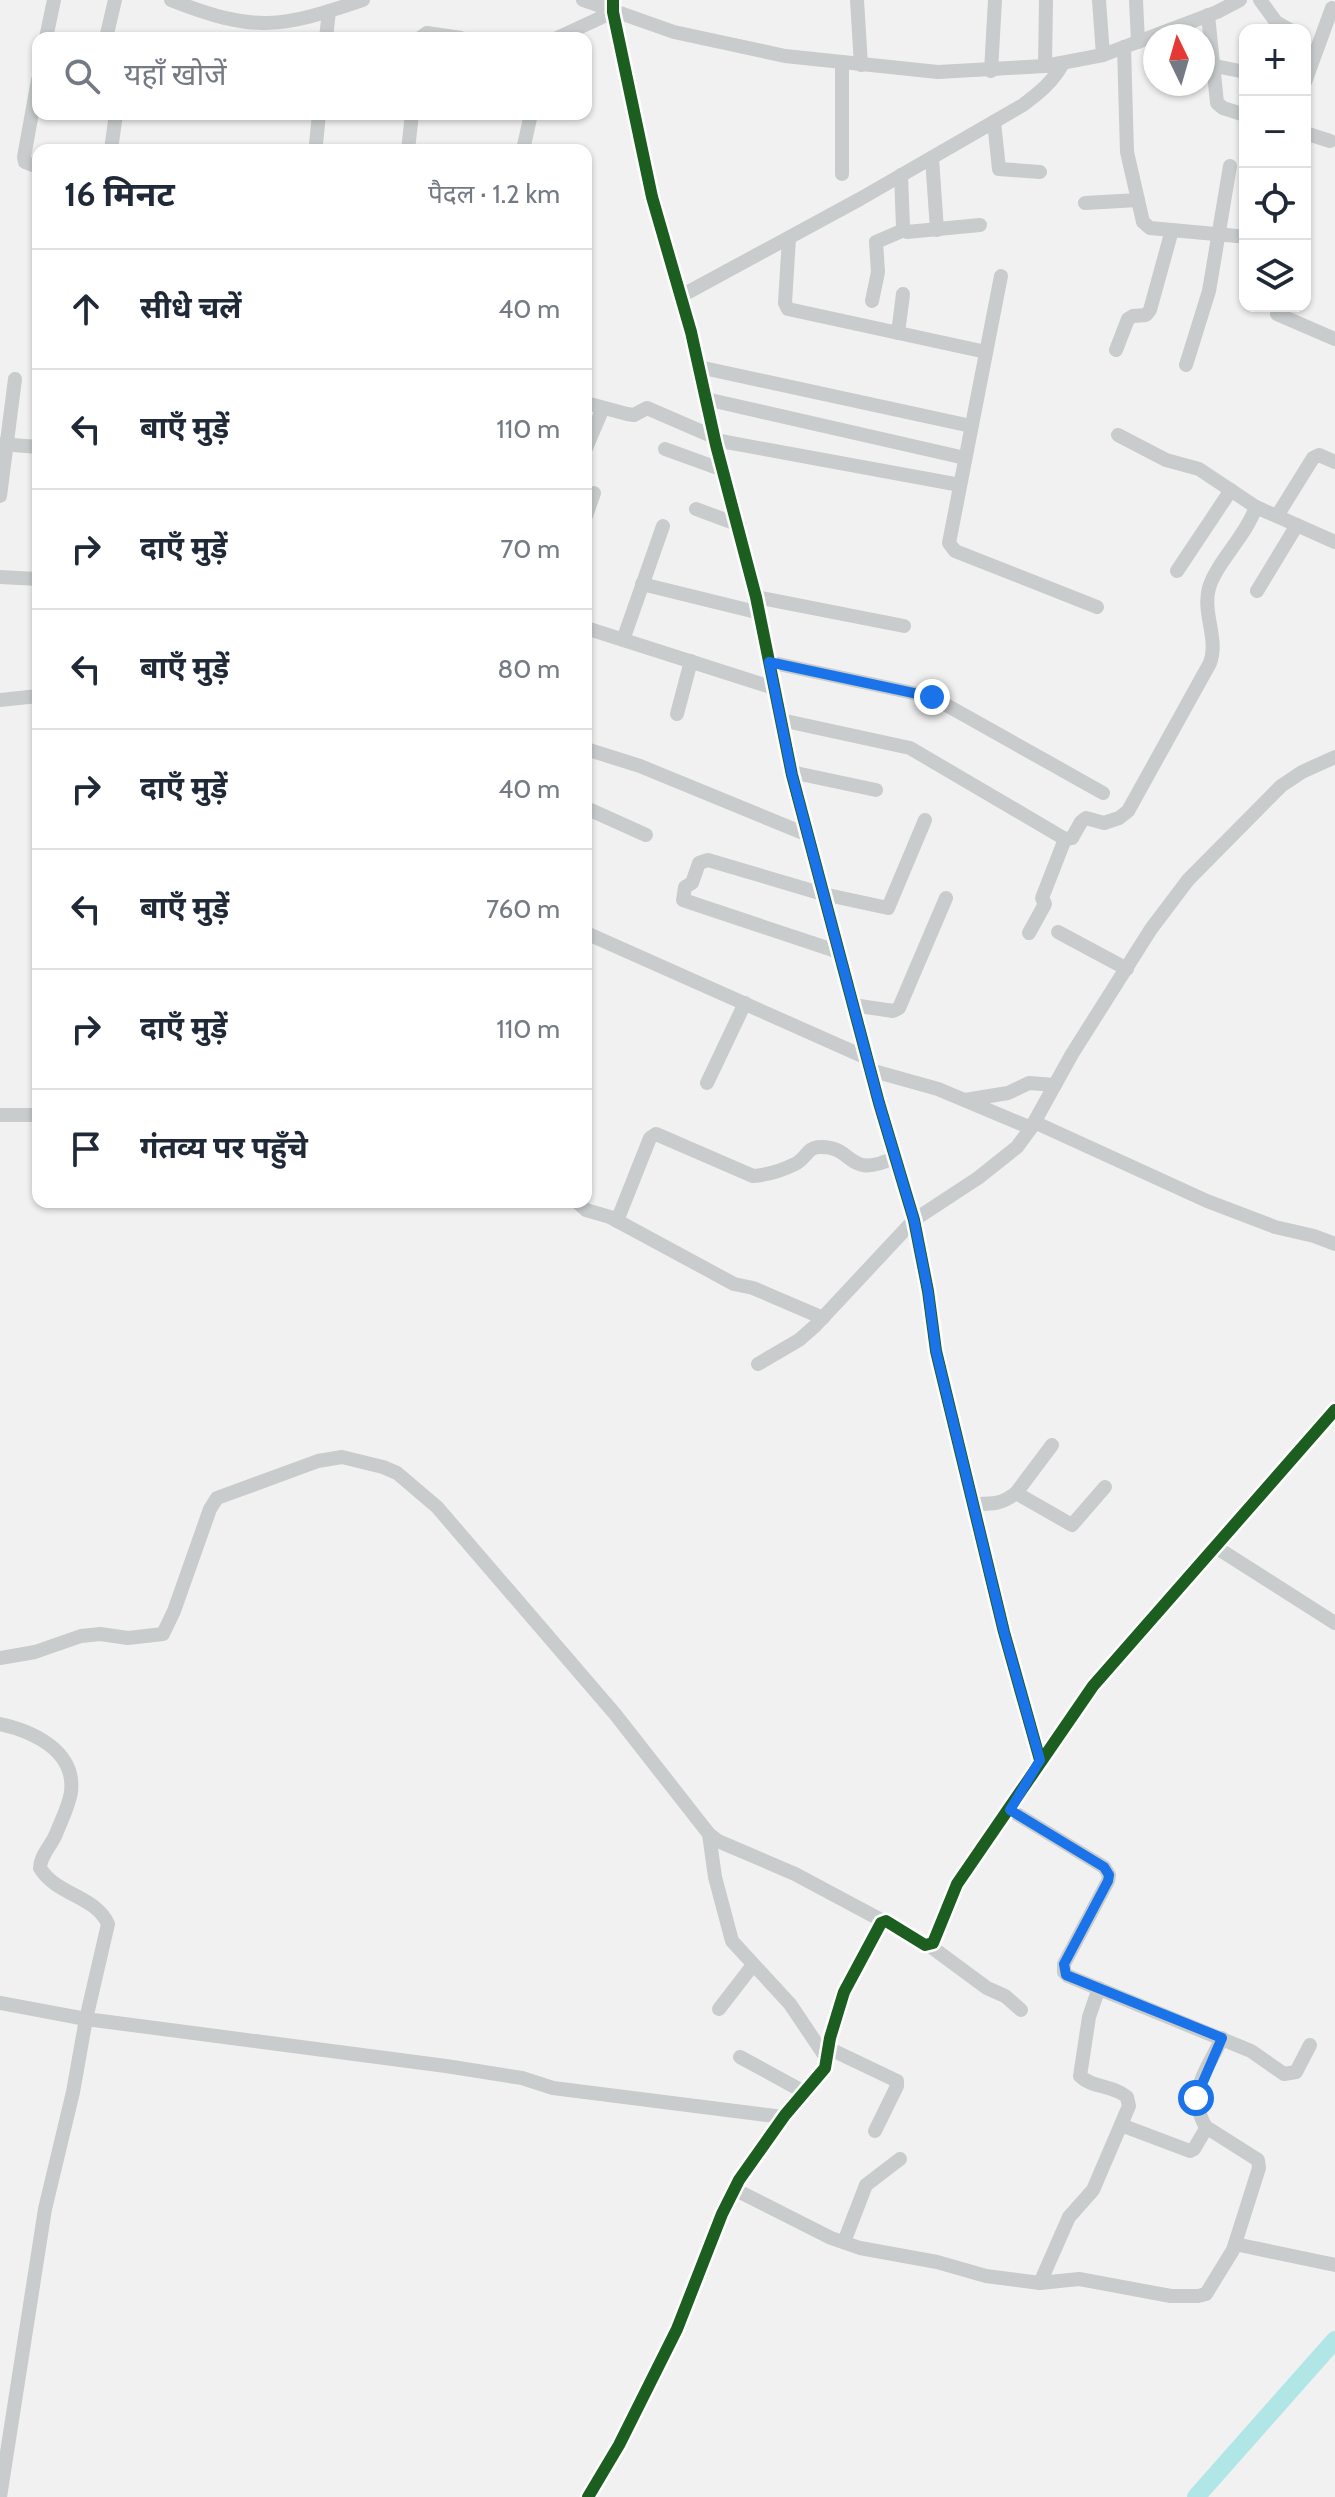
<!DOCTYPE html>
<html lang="hi">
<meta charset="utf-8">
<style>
:root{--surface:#fff;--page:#f2f2f3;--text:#1f2937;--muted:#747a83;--line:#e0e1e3}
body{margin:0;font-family:Cabin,"Noto Sans Devanagari",sans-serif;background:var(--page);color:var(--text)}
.controls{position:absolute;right:24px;top:24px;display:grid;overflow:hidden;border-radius:16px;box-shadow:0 2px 6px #0004}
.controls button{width:72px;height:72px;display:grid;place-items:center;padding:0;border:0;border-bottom:2px solid var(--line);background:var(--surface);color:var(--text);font:40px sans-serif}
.compass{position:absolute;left:1143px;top:24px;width:72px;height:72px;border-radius:50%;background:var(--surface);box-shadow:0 2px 6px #0004;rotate:355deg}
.stop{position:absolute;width:24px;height:24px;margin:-18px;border:6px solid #1a73e8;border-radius:50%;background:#fff}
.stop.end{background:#1a73e8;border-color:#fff;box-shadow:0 2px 8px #0008}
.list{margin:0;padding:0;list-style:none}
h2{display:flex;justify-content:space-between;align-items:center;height:104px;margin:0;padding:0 32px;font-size:34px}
h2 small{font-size:26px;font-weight:400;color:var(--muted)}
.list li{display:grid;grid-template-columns:52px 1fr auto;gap:24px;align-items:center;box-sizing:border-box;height:120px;padding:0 32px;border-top:2px solid var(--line)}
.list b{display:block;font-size:30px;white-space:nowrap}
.list em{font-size:26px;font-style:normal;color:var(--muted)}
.icon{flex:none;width:44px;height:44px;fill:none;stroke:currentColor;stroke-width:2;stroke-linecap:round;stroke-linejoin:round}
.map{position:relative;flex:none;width:1335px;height:2497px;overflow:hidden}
.search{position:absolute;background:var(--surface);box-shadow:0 2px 6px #0004;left:32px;top:32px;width:560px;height:88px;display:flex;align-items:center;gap:20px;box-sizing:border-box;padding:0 28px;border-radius:16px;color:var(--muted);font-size:30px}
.panel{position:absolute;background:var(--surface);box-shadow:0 2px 6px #0004;left:32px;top:144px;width:560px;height:1064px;border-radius:16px}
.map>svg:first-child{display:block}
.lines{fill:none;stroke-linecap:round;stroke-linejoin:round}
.river{stroke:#b1e6e7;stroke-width:18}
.minor{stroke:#c9cccc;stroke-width:14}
.cycleway-casing{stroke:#fff;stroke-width:17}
.cycleway{stroke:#1b5e20;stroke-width:12}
.route{stroke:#1a73e8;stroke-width:10}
</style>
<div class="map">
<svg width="1335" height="2497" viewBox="0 0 1335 2497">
<rect width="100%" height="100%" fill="#f1f1f1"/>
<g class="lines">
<!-- river -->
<polyline class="river" points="1196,2497 1335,2340"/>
<!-- minor -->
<g class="minor">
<path d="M171,0C254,33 281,28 363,0"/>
<polyline points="583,0 674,32 785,56 938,72 1045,66 1103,55 1217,12 1240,0"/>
<polyline points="613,0 613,12 652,197 691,332 716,445 756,597 792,775 879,1103 914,1220 928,1291 936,1351 1004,1632 1040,1760"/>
<polyline points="857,0 861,65"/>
<polyline points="1099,0 1103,55"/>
<polyline points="1136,0 1138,42"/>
<polyline points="1260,0 1276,22 1290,30"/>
<polyline points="1208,15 1217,103 1223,108 1245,115"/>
<polyline points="46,38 54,0"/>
<polyline points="106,38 115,0"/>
<polyline points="326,38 329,11"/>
<polyline points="420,38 427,33 461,38"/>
<polyline points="557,38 613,12"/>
<polyline points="1124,47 1127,152 1143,222 1150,228 1237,236"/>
<polyline points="1045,66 1046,0"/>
<polyline points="1215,66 1245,72"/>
<polyline points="991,71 995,0"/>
<polyline points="38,80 24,157 25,162 38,167"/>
<polyline points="1305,82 1332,8"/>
<polyline points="994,122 999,169 1040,172"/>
<polyline points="1305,133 1330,141"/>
<polyline points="316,144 319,114"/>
<polyline points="111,150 116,114"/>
<polyline points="408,150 412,114"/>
<polyline points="523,150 531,114"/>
<polyline points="932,158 937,230"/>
<polyline points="842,174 842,62"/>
<polyline points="901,175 903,227 907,232 980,225"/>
<polyline points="1085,203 1138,200"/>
<polyline points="789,238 785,303 788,309 986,352"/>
<polyline points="1001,276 949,543 955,551 1097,607"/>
<path d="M681,296L860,199L1023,105C1040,92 1053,82 1063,63"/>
<polyline points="872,301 878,272 876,242 904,230"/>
<polyline points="1277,314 1335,339"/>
<polyline points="898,333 903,294"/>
<polyline points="1116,350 1128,319 1133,316 1146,315 1150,310 1172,230"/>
<polyline points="1186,365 1209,291 1230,166"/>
<polyline points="699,367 971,426"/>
<polyline points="706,399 965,458"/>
<polyline points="586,403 627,414 634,415 647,408 714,437"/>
<polyline points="1118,435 1166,460 1199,469 1256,507 1335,542"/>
<polyline points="715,440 960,485"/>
<polyline points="0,444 38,447"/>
<polyline points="586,448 603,408"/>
<polyline points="665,449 723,470"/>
<polyline points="0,496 15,379"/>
<polyline points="696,509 739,525"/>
<polyline points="586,516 594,493"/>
<polyline points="1277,516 1313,458 1319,455 1335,462"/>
<polyline points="1177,571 1231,490"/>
<polyline points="0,577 38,579"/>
<polyline points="642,584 760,613"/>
<polyline points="1257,591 1297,525"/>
<polyline points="756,597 904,626"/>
<polyline points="586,628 774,688"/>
<polyline points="623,640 663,526"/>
<polyline points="769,662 932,697 1103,793"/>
<polyline points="0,700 38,696"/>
<polyline points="677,714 691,661"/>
<path d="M781,720L910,748L1065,839L1072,838L1081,822L1086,818L1104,823L1119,818L1128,811L1210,663C1219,639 1202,613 1209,588C1216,563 1246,536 1256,507"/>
<polyline points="586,749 640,766 808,835"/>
<polyline points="791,772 876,790"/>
<polyline points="586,808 646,835"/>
<polyline points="1058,932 1127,969"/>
<polyline points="586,933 867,1058"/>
<polyline points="1029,933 1045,904 1042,898 1065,839"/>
<polyline points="839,952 683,900 685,887 692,883 699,863 708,860 823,894 888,908 925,820"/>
<polyline points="853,1005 893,1011 899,1008 946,898"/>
<polyline points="870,1070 938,1089 1031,1128"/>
<polyline points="707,1083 745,1003"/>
<polyline points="965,1100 1008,1093 1029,1083 1055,1085"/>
<polyline points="0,1115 38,1115"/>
<polyline points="1034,1122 1207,1201 1275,1227 1314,1236 1335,1244"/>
<polyline points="577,1202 586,1210 610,1217 734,1284 753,1288 823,1318"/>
<path d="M617,1221L650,1138L656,1134L753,1176C766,1175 783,1170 795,1164C806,1159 807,1147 820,1147C855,1146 846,1181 896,1157"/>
<polyline points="758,1364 799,1340 815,1326 914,1220 978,1178 1017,1147 1031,1128 1072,1054 1151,929 1188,880 1281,786 1302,772 1335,757"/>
<polyline points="1016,1493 1072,1525 1105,1487"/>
<path d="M973,1504C991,1504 1001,1505 1016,1493L1052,1445"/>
<polyline points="1214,1546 1335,1623"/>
<polyline points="0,1658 35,1652 81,1636 100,1634 128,1638 163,1634 174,1611 210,1509 217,1498 318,1461 342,1457 383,1467 397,1473 437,1507 615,1714 709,1834 718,1841 795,1874 883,1921"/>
<path d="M0,1724C33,1731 76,1751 71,1792C69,1806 61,1821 56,1834C51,1846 40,1856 40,1868C56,1895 96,1896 108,1924L86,2019L446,2066L522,2078L553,2088L783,2117"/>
<polyline points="1010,1810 1104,1867 1109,1875 1108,1881 1064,1964 1064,1972 1068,1976 1251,2051 1284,2074 1296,2072 1310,2045"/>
<polyline points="709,1834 715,1877 732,1941 790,2004 827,2059"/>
<polyline points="930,1946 987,1988 1005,1996 1021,2010"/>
<polyline points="0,2003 86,2019 73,2092 45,2209 0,2497"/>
<polyline points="719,2009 753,1965"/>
<polyline points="828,2048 897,2081 897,2086 875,2131"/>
<polyline points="740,2057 806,2093"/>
<path d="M1207,2129C1185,2093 1206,2073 1222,2038"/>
<polyline points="734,2189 831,2238 860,2248 937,2262 986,2276 1040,2283 1079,2279 1171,2296 1198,2296 1206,2294 1233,2250 1259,2168 1258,2160 1209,2129 1204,2132 1194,2149 1190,2151 1121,2125"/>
<polyline points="844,2242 866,2185 900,2159"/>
<polyline points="1235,2244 1335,2265"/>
<path d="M1040,2283L1069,2217L1093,2190L1129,2106L1127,2097C1113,2085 1092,2088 1080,2076L1089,2017L1099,1988"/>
<polyline points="588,2497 619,2445 677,2329 722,2214 739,2180 785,2115 825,2068 830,2038 844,1992 881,1923 886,1921 925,1945 933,1943 957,1884 1093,1686 1335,1410"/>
</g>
<!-- cycleway casing -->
<g class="cycleway-casing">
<g id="cycleway">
<polyline points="613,0 613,12 652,197 691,332 716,445 756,597 792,775 879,1103 914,1220 928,1291 936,1351 1004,1632 1040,1760"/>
<polyline points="588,2497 619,2445 677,2329 722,2214 739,2180 785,2115 825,2068 830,2038 844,1992 881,1923 886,1921 925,1945 933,1943 957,1884 1093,1686 1335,1410"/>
</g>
</g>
<!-- cycleway -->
<use href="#cycleway" class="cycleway"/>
</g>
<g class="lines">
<!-- route -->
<polyline class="route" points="932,697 769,662 792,775 879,1103 914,1220 928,1291 936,1351 1004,1632 1040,1760 1010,1810 1104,1867 1109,1875 1108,1881 1064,1964 1066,1975 1222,2038 1196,2098"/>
</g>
</svg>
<div class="controls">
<button>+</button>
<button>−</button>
<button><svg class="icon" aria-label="locate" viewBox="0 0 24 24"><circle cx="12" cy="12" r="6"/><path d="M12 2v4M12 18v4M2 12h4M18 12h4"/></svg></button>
<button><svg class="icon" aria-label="layers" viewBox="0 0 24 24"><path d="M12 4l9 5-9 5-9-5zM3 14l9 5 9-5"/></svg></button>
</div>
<svg class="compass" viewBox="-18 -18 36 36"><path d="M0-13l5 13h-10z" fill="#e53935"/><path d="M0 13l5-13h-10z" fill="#747a83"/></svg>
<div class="stop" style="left:1196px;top:2098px"></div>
<div class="stop end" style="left:932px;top:697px"></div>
<div class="search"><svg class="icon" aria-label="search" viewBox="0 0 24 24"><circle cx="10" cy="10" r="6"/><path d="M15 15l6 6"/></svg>यहाँ खोजें</div>
<section class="panel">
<h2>16 मिनट<small>पैदल · 1.2 km</small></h2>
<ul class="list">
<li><svg class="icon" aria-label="ahead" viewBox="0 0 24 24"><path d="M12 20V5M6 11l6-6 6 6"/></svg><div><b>सीधे चलें</b></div><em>40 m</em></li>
<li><svg class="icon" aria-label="left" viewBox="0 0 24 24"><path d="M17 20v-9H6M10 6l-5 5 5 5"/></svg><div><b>बाएँ मुड़ें</b></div><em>110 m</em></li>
<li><svg class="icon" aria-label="right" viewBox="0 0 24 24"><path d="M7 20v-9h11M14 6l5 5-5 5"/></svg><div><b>दाएँ मुड़ें</b></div><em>70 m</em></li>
<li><svg class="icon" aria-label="left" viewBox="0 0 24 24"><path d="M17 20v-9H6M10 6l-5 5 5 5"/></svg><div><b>बाएँ मुड़ें</b></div><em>80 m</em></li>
<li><svg class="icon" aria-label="right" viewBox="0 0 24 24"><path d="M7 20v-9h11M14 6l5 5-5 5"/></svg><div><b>दाएँ मुड़ें</b></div><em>40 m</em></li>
<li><svg class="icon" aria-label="left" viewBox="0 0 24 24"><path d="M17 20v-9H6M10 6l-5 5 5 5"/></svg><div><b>बाएँ मुड़ें</b></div><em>760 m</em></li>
<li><svg class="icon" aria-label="right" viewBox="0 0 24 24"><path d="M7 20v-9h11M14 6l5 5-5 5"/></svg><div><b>दाएँ मुड़ें</b></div><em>110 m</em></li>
<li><svg class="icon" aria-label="arrive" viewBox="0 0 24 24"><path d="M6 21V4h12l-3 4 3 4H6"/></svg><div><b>गंतव्य पर पहुँचे</b></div></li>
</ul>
</section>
</div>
